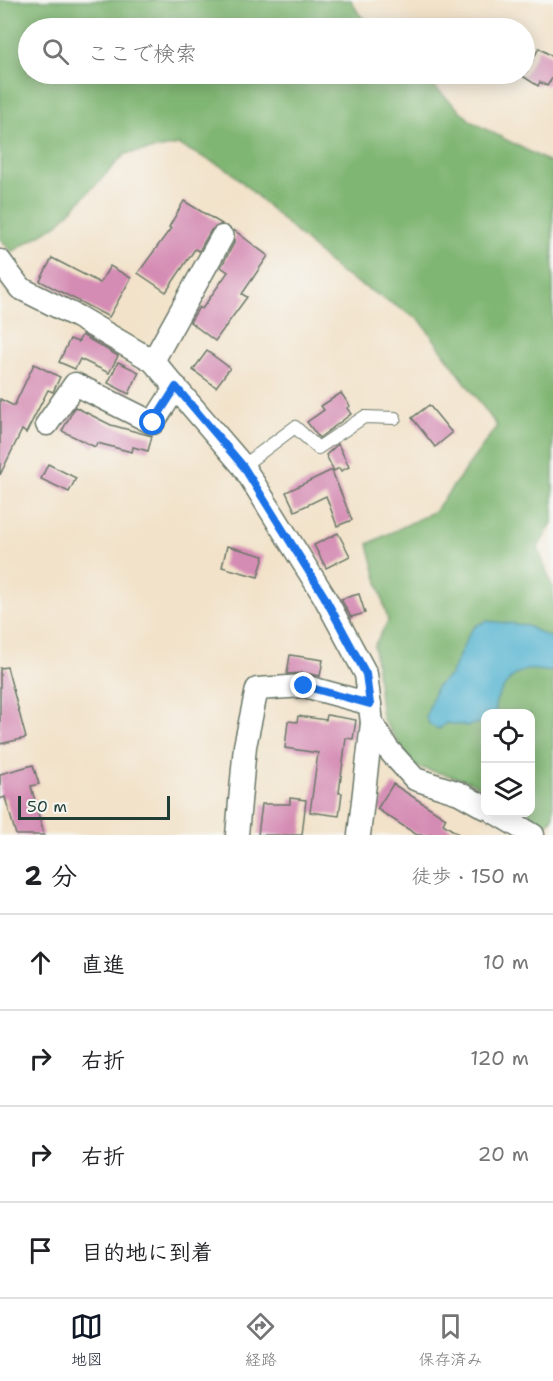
<!DOCTYPE html>
<html lang="ja">
<meta charset="utf-8">
<style>
:root{--surface:#fff;--page:#f2f2f2;--text:#202124;--muted:#757577;--line:#e0e0e0;--accent:#111827}
body{margin:0;font-family:"Shantell Sans","Klee One",sans-serif;background:var(--page);color:var(--text)}
.controls{position:absolute;right:18px;bottom:18px;display:grid;overflow:hidden;border-radius:12px;box-shadow:0 3px 15px #0003}
.controls button{width:54px;height:54px;display:grid;place-items:center;padding:0;border:0;border-bottom:2px solid var(--line);background:var(--surface);color:var(--text);font:30px sans-serif}
.scale{position:absolute;left:18px;bottom:15px;width:152px;box-sizing:border-box;padding-left:6px;border:3px solid #1f3d34;border-top:0;font-size:16px;line-height:21px;white-space:nowrap;color:#1f3d34;-webkit-text-stroke:4px #f6f6f2;paint-order:stroke}
.stop{position:absolute;width:18px;height:18px;margin:-14px;border:4px solid #1a73e8;border-radius:50%;background:#fff}
.stop.end{background:#1a73e8;border-color:#fff;box-shadow:0 2px 6px #0008}
.list{margin:0;padding:0;list-style:none}
h2{display:flex;justify-content:space-between;align-items:center;height:78px;margin:0;padding:0 24px;font-size:26px}
h2 small{font-size:20px;font-weight:400;color:var(--muted)}
.list li{display:grid;grid-template-columns:39px 1fr auto;gap:18px;align-items:center;box-sizing:border-box;height:96px;padding:0 24px;border-top:2px solid var(--line)}
.list b{display:block;font-size:22px;white-space:nowrap}
.list em{font-size:20px;font-style:normal;color:var(--muted)}
.icon{flex:none;width:33px;height:33px;fill:none;stroke:currentColor;stroke-width:2;stroke-linecap:round;stroke-linejoin:round}
.map{position:relative;flex:none;width:553px;height:835px;overflow:hidden}
.search{position:absolute;background:var(--surface);box-shadow:0 3px 15px #0003;left:18px;right:18px;top:18px;height:66px;display:flex;align-items:center;gap:15px;box-sizing:border-box;padding:0 21px;border-radius:33px;color:var(--muted);font-size:22px}
.sheet{height:462px;background:var(--surface)}
nav{display:flex;justify-content:space-around;align-items:center;box-sizing:border-box;height:84px;border-top:2px solid var(--line);background:var(--surface);font-size:16px;color:var(--muted)}
nav a{display:grid;justify-items:center;gap:3px}
nav .on{color:var(--accent)}
.map>svg:first-child{display:block}
.forest{fill:#80b673;stroke:#507a54;stroke-width:1.5}
.water{fill:#52b3d0;stroke:#387882;stroke-width:1.5}
.building{fill:#d58cb4}
.lines{fill:none;stroke-linecap:round;stroke-linejoin:round}
.lane-casing{stroke:#697768;stroke-width:14}
.street-casing{stroke:#697768;stroke-width:25}
.lane{stroke:#fff;stroke-width:12}
.street{stroke:#fff;stroke-width:22}
.route{stroke:#1a73e8;stroke-width:8}
</style>
<div class="map">
<svg width="553" height="835" viewBox="0 0 553 835">
<rect width="100%" height="100%" fill="#f6f6f2"/>
<filter id="ink" filterUnits="userSpaceOnUse"><feTurbulence type="fractalNoise" baseFrequency=".0167" numOctaves="2"/><feDisplacementMap in="SourceGraphic" scale="12" xChannelSelector="R" yChannelSelector="G"/><feConvolveMatrix kernelMatrix="1 2 1 2 8 2 1 2 1" color-interpolation-filters="sRGB"/></filter>
<filter id="wash" filterUnits="userSpaceOnUse"><feTurbulence type="fractalNoise" baseFrequency=".008" numOctaves="4" result="noise"/><feDisplacementMap in="SourceGraphic" scale="24" xChannelSelector="R" yChannelSelector="G"/><feGaussianBlur stdDeviation="1.35" result="paint"/><feColorMatrix in="noise" values="0 0 0 0 0 0 0 0 0 0 0 0 0 0 0 0 0 1.4 0 .05"/><feComposite in="paint" operator="in"/></filter>
<g filter="url(#wash)">
<rect width="100%" height="100%" fill="#f2e2c9"/>
<!-- forest -->
<polygon class="forest" points="0,0 351,0 359,14 374,28 28,28 28,74 421,74 472,122 553,164 553,521 538,548 553,589 553,818 547,824 526,813 530,812 530,714 486,714 485,790 469,781 414,766 382,718 374,646 388,621 368,544 435,511 497,426 420,320 339,272 229,170 179,145 125,154 58,224 12,252 0,239"/>
<!-- water -->
<path class="water" d="M487,621L525,625L553,639V672C526,668 516,667 501,692C496,700 494,703 496,713L486,714L485,722L467,726L446,723L439,729L430,725L426,717L436,687L450,675L470,632L477,625Z"/>
<g id="blocks">
<!-- building -->
<g class="building">
<polygon points="539,48 553,57 553,77 547,86 540,82 538,86 521,75 525,74"/>
<polygon points="184,201 222,224 211,230 199,251 195,249 166,292 138,273 171,228 169,227"/>
<polygon points="234,230 268,256 242,294 247,297 215,341 190,322 199,307 202,309 228,272 221,267 234,243"/>
<polygon points="52,258 100,283 110,266 131,278 109,317 40,281"/>
<polygon points="82,335 118,356 109,373 80,359 75,369 59,362 70,339 78,342"/>
<polygon points="207,351 230,368 216,387 193,370"/>
<polygon points="118,362 139,372 129,394 108,383"/>
<polygon points="34,364 60,377 53,392 48,390 26,433 22,430 0,475 0,399 14,406"/>
<polygon points="341,393 350,406 347,408 351,414 319,438 307,422 324,410 321,406"/>
<polygon points="429,405 452,433 435,447 412,418"/>
<polygon points="75,407 111,425 152,436 148,451 133,447 132,452 97,443 95,447 62,431"/>
<polygon points="338,444 349,467 341,471 339,468 334,471 326,455"/>
<polygon points="48,464 76,478 69,492 41,479"/>
<polygon points="330,471 332,471 352,520 337,526 326,496 295,511 286,492"/>
<polygon points="338,533 350,556 326,568 314,545"/>
<polygon points="227,546 264,556 258,577 222,567"/>
<polygon points="359,594 365,613 351,617 341,599"/>
<polygon points="290,655 323,660 320,676 304,673 287,674"/>
<polygon points="7,667 26,738 0,744 0,668"/>
<polygon points="327,715 356,720 353,739 346,738 339,793 342,793 339,816 310,812 318,753 285,748 288,721 297,722 298,716 326,720"/>
<polygon points="33,765 39,784 31,786 44,835 16,835 5,797 0,799 0,774"/>
<polygon points="393,784 446,818 443,824 460,835 417,835 377,809"/>
<polygon points="290,798 306,800 302,835 258,835 262,804 290,804"/>
</g>
</g>
</g>
<g filter="url(#ink)">
<use href="#blocks" fill-opacity="0" stroke="#697768" stroke-width="1.5"/>
<g class="lines">
<!-- lane casing -->
<g class="lane-casing">
<polyline id="lane" points="243,466 295,427 318,448 364,417 395,418"/>
</g>
<!-- street casing -->
<g class="street-casing">
<g id="street">
<polyline points="0,261 20,288 78,317 153,361 243,466 324,596 366,674 372,723 387,748 415,779 459,793 486,808"/>
<polyline points="153,361 222,237"/>
<polyline points="47,424 75,384 153,423 176,387"/>
<polyline points="494,812 533,835"/>
<polyline points="237,835 245,746 257,689 304,686 370,704"/>
<polyline points="359,835 372,723"/>
</g>
</g>
<!-- lane -->
<use href="#lane" class="lane"/>
<!-- street -->
<use href="#street" class="street"/>
</g>
</g>
<g class="lines" filter="url(#ink)">
<!-- route -->
<polyline class="route" points="153,423 176,387 243,466 324,596 366,674 370,704 304,686"/>
</g>
</svg>
<div class="controls">
<button><svg class="icon" aria-label="locate" viewBox="0 0 24 24"><circle cx="12" cy="12" r="6"/><path d="M12 2v4M12 18v4M2 12h4M18 12h4"/></svg></button>
<button><svg class="icon" aria-label="layers" viewBox="0 0 24 24"><path d="M12 4l9 5-9 5-9-5zM3 14l9 5 9-5"/></svg></button>
</div>
<div class="scale">50 m</div>
<div class="stop" style="left:153px;top:423px"></div>
<div class="stop end" style="left:304px;top:686px"></div>
<div class="search"><svg class="icon" aria-label="search" viewBox="0 0 24 24"><circle cx="10" cy="10" r="6"/><path d="M15 15l6 6"/></svg>ここで検索</div>
</div>
<section class="sheet">
<h2>2 分<small>徒歩 · 150 m</small></h2>
<ul class="list">
<li><svg class="icon" aria-label="ahead" viewBox="0 0 24 24"><path d="M12 20V5M6 11l6-6 6 6"/></svg><div><b>直進</b></div><em>10 m</em></li>
<li><svg class="icon" aria-label="right" viewBox="0 0 24 24"><path d="M7 20v-9h11M14 6l5 5-5 5"/></svg><div><b>右折</b></div><em>120 m</em></li>
<li><svg class="icon" aria-label="right" viewBox="0 0 24 24"><path d="M7 20v-9h11M14 6l5 5-5 5"/></svg><div><b>右折</b></div><em>20 m</em></li>
<li><svg class="icon" aria-label="arrive" viewBox="0 0 24 24"><path d="M6 21V4h12l-3 4 3 4H6"/></svg><div><b>目的地に到着</b></div></li>
</ul>
</section>
<nav>
<a class="on"><svg class="icon" aria-label="map" viewBox="0 0 24 24"><path d="M3 6l6-2 6 2 6-2v14l-6 2-6-2-6 2zM9 4v14M15 6v14"/></svg>地図</a>
<a><svg class="icon" aria-label="directions" viewBox="0 0 24 24"><path d="M12 3l9 9-9 9-9-9zM9 14v-3h6M13 9l2 2-2 2"/></svg>経路</a>
<a><svg class="icon" aria-label="saved" viewBox="0 0 24 24"><path d="M7 4h10v16l-5-4-5 4z"/></svg>保存済み</a>
</nav>
